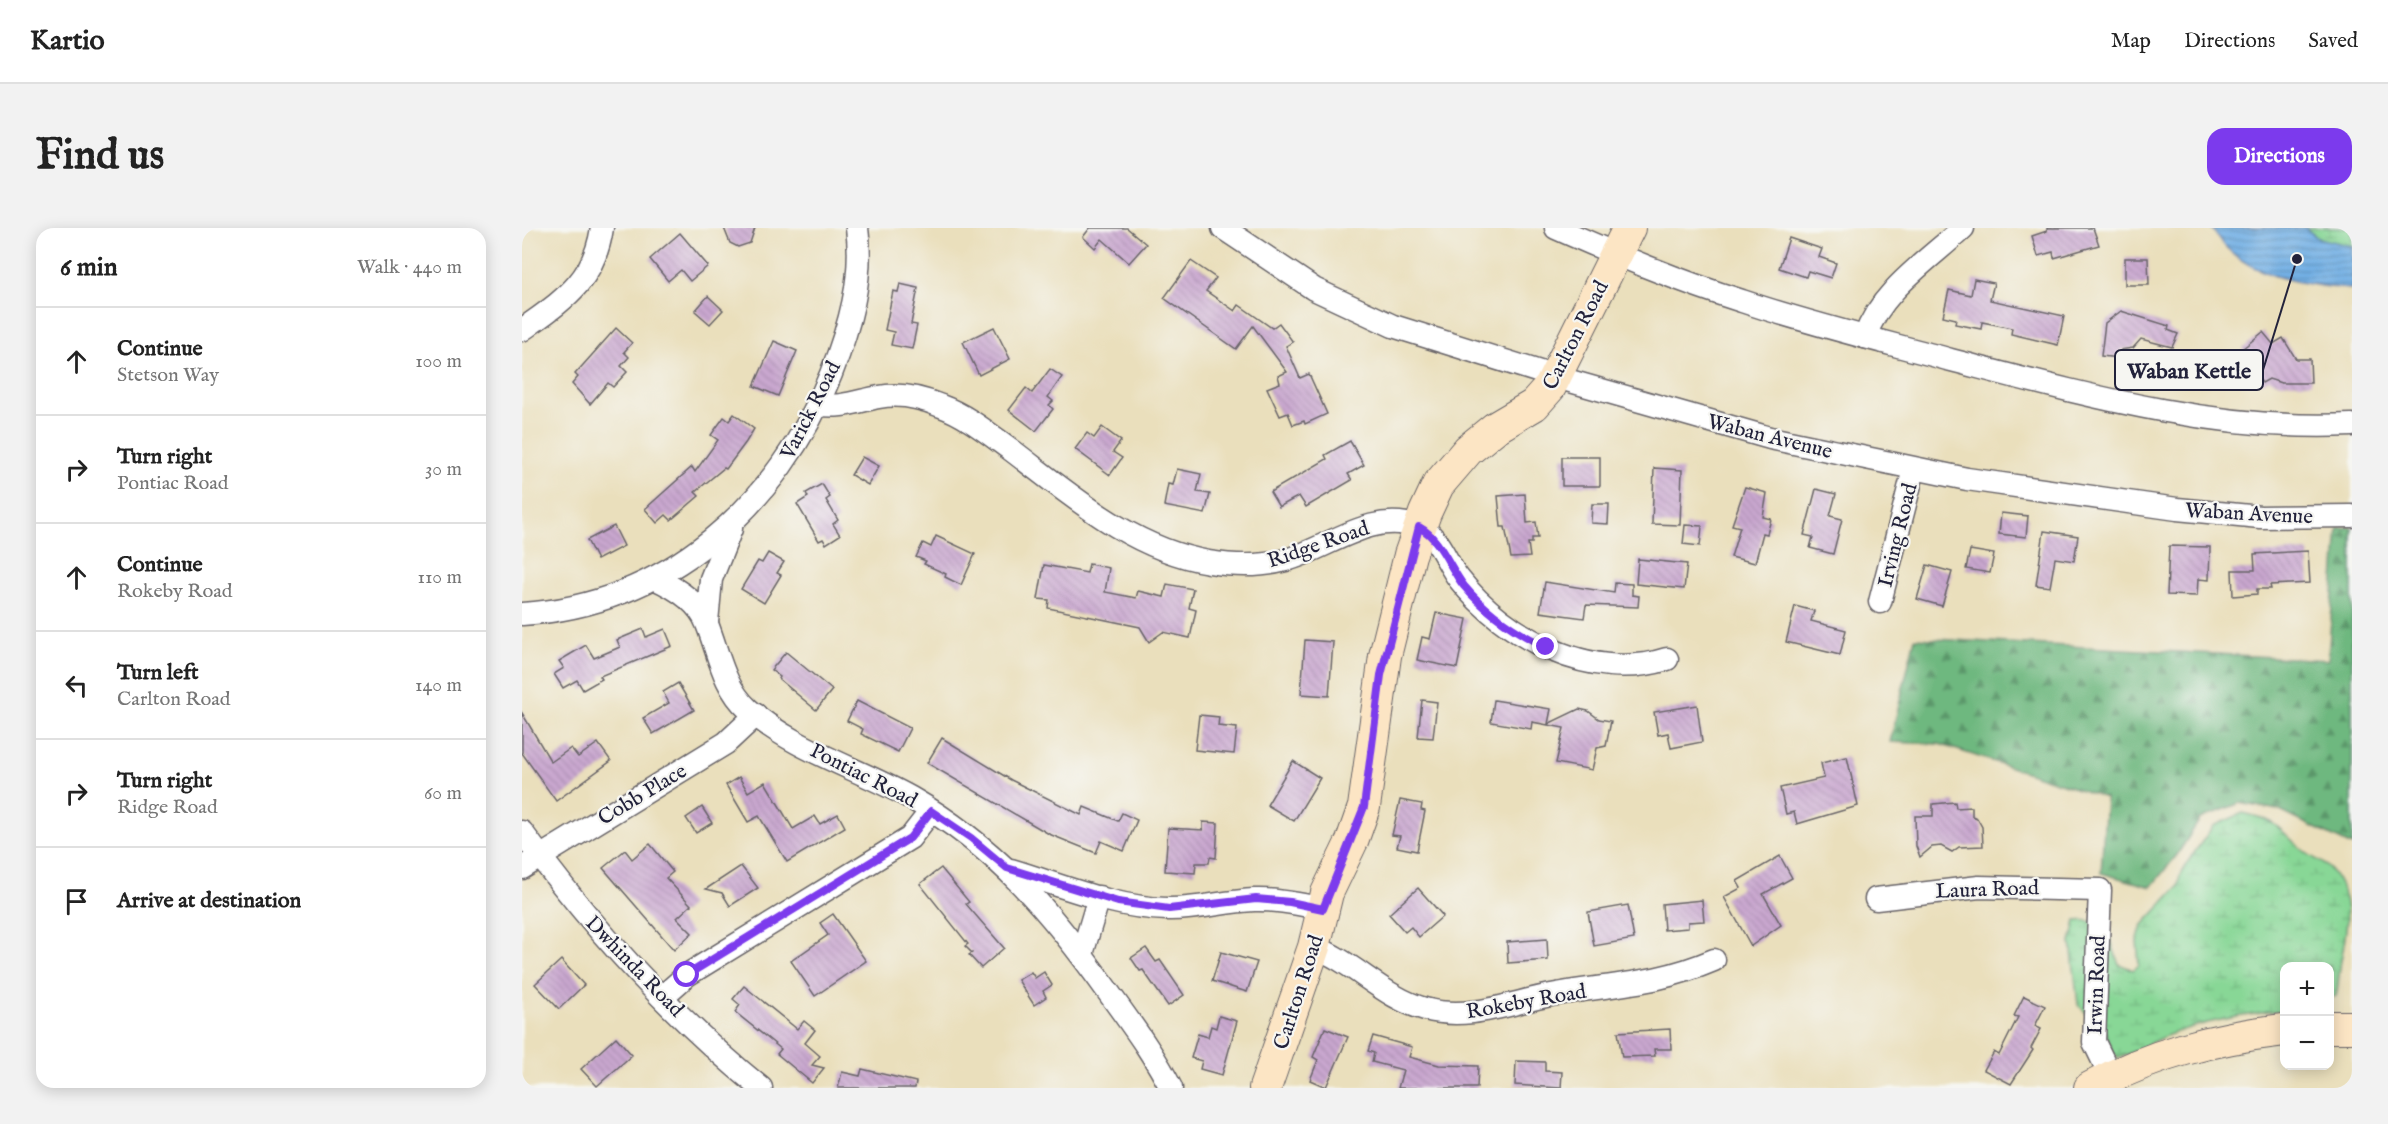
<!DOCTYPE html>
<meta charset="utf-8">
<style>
:root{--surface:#fff;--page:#f2f2f2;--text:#222;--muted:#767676;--line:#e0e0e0;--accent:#7c3aed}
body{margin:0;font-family:"IM FELL English",serif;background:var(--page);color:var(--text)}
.controls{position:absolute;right:18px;bottom:18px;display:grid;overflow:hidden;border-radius:12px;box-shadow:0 3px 15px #0003}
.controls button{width:54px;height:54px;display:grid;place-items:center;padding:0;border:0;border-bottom:2px solid var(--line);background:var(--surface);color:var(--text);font:30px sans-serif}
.stop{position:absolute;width:18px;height:18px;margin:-14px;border:4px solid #7c3aed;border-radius:50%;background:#fff}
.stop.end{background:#7c3aed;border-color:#fff;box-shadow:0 2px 6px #0008}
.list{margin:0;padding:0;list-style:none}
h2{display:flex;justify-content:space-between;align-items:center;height:78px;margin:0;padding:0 24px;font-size:26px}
h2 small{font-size:20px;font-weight:400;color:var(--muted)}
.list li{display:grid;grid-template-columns:39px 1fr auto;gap:18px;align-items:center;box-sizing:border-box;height:108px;padding:0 24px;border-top:2px solid var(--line)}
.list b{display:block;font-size:22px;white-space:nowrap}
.list p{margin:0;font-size:20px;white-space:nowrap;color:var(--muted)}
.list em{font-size:20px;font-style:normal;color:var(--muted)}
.icon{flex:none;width:33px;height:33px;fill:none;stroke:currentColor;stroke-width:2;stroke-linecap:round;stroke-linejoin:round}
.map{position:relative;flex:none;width:1830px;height:860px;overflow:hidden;border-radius:18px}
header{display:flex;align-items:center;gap:36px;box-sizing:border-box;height:84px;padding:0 30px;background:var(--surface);border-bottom:2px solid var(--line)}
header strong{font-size:28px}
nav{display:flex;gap:33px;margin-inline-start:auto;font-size:21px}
.intro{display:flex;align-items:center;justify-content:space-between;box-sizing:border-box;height:144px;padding:0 36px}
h1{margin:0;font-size:42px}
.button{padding:15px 27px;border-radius:18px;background:var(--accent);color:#fff;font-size:21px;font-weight:700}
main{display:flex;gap:36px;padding:0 36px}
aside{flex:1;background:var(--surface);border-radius:18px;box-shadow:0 3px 15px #0003}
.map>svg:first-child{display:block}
.forest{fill:url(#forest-firs);stroke:#486d5d;stroke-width:1.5}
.wetland{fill:url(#wetland-marsh);stroke:#557c68;stroke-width:1.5}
.water{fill:url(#water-rules);stroke:#4a6990;stroke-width:1.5}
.building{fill:url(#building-back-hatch)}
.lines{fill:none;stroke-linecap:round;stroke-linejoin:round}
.street-casing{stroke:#686468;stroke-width:25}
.secondary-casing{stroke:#686468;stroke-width:34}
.street{stroke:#fff;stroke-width:22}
.secondary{stroke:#fce5c4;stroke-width:32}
.route{stroke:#7c3aed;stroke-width:8}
.labels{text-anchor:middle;stroke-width:4.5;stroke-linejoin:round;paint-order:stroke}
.street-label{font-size:21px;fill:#22223b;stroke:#f6f6f2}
.leader{fill:none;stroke:#22223b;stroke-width:2}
.callout-dot{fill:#22223b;stroke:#f6f6f2;stroke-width:2}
.callout{fill:#f6f6f2;stroke:#22223b;stroke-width:2}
.callout-label{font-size:22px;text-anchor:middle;font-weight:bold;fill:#22223b}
</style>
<header>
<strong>Kartio</strong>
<nav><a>Map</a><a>Directions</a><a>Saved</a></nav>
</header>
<div class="intro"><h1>Find us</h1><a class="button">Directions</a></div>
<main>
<aside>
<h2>6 min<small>Walk · 440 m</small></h2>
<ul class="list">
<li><svg class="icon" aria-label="ahead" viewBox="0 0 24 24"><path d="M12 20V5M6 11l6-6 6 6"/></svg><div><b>Continue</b><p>Stetson Way</p></div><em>100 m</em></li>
<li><svg class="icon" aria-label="right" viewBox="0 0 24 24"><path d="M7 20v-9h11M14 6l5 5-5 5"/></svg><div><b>Turn right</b><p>Pontiac Road</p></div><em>30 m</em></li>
<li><svg class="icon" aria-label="ahead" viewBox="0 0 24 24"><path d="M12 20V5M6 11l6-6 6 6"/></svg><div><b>Continue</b><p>Rokeby Road</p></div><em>110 m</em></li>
<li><svg class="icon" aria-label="left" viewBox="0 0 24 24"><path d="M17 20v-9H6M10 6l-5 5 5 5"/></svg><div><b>Turn left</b><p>Carlton Road</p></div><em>140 m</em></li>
<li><svg class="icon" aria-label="right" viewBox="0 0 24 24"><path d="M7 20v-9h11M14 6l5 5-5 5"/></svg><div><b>Turn right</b><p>Ridge Road</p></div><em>60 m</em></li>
<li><svg class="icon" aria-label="arrive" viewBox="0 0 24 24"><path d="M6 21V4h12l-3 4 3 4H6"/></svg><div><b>Arrive at destination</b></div></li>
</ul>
</aside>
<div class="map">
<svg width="1830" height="860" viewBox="0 0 1830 860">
<defs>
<pattern id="forest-firs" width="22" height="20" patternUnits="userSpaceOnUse" patternTransform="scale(1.5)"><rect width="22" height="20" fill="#6eb87f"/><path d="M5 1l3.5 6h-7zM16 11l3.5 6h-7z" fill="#5a9569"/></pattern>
<pattern id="wetland-marsh" width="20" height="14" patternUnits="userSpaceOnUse" patternTransform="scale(1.5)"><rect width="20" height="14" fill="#88d796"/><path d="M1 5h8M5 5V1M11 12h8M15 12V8" fill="none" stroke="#75b882"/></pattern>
<pattern id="water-rules" width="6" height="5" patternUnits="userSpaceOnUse" patternTransform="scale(1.5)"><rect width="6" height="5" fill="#73b0e5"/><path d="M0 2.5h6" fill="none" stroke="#5e8fbb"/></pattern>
<pattern id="building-back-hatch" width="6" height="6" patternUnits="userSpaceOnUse" patternTransform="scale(1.5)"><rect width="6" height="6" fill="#c9a7cf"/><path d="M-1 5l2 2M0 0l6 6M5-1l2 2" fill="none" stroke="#ac8fb3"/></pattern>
</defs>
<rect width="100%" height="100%" fill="#f6f6f2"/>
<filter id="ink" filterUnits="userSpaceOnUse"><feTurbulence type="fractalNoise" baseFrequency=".0167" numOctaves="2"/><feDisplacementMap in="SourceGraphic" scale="12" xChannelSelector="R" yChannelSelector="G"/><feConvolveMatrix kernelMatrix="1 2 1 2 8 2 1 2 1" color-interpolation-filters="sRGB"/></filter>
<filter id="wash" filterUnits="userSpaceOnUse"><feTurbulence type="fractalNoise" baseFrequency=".008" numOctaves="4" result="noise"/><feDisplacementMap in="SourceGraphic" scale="24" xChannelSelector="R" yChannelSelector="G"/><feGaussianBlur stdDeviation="1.35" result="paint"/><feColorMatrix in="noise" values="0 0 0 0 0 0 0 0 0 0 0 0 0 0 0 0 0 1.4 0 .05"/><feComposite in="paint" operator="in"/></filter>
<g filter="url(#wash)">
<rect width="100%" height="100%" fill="#eadfbc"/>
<!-- forest -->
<polygon class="forest" points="1830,299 1830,618 1756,582 1718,575 1678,591 1655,627 1629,659 1579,645 1584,570 1417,516 1368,514 1393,410 1806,432 1816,300"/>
<!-- wetland -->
<g class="wetland">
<polygon points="1783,0 1830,0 1830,18 1796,10"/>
<path d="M1721,585C1758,593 1756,601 1782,623C1789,629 1798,633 1805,638C1830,665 1827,692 1820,727C1817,740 1817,754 1814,768L1808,770V738H1762V782C1723,787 1681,793 1644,808C1628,814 1613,824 1597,830L1591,825L1583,803L1556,777L1549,714L1554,693C1589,689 1587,712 1597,736L1611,742L1617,737L1615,713L1620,698L1656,659L1658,647L1665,635L1691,598Z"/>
</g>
<!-- water -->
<path class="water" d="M1690,0H1783L1796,10L1830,18V61C1781,57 1715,48 1690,0Z"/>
<g id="blocks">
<!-- building -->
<g class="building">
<polygon points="202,0 233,0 228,15 216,19 208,15"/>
<polygon points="568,0 605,0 624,16 607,35 580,11 573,20 561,9"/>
<polygon points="1525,0 1571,0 1577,17 1532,30 1531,24 1516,28 1510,8 1525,3"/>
<polygon points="158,5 186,38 168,53 159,42 146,53 128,31"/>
<polygon points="1267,10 1300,21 1297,29 1314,35 1309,50 1286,43 1284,49 1257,40"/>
<polygon points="1603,30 1626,30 1627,57 1603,57"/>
<polygon points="669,33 694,50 684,63 713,83 717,77 750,100 757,95 771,114 764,118 778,150 787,146 805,186 783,196 782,193 771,197 766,185 758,188 745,160 758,155 756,148 765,144 731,98 714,121 642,70"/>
<polygon points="1452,51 1472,55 1468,72 1542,88 1536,117 1489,106 1490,100 1460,94 1459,101 1433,96 1434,91 1421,88 1427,62 1449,67"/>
<polygon points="378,56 396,60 389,96 395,97 390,121 369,117 372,104 363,102 371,63 376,64"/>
<polygon points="186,68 201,82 188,96 173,83"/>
<polygon points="1599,83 1647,98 1646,102 1656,106 1650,119 1619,111 1611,120 1599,122 1597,130 1579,128 1583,95"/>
<polygon points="472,99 488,131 457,147 441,114"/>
<polygon points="94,100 110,115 102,124 107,129 99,138 105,144 91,159 86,155 68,176 50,156 56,149 53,146"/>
<polygon points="1741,104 1751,116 1761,110 1774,131 1788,131 1789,155 1759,155 1747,151 1740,155 1729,140 1733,137 1720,121"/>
<polygon points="252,113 275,123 256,168 232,158"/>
<polygon points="528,141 540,149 526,169 531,173 527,177 531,181 514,203 487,182 504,160 510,165"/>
<polygon points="212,186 232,201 224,214 204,241 202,240 173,264 177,268 149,292 144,287 135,295 123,281 170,239 173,244 196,212 189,207 202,189 207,193"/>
<polygon points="580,199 599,213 591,224 600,230 588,247 553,221 565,205 572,210"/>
<polygon points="828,213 842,237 826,246 830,252 784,279 777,268 757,279 748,264 805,231 803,227"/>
<polygon points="340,229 357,238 346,257 329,247"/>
<rect x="1040" y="229" width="38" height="29"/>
<polygon points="1132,240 1160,242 1158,297 1130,296"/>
<polygon points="655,241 679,246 675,264 688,266 683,286 642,278 646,256 651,257"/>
<polygon points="300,256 308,269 304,272 316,292 311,296 318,307 304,316 301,311 297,313 275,276 286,269 284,265"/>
<polygon points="1223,259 1245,265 1241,289 1249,291 1245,306 1241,305 1233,335 1209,329 1218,299 1210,297"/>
<polygon points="1294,261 1314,266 1308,288 1320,291 1311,326 1288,320 1291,309 1282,307"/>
<polygon points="1003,266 1005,295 1014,294 1016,310 1010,310 1010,315 1006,315 1008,329 989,330 983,299 979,299 976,268"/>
<polygon points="1070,276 1087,276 1086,296 1069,295"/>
<polygon points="1479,285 1506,288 1504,309 1477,306"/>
<polygon points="1163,297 1180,298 1178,318 1161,316"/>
<polygon points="92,298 102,318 75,332 65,312"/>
<polygon points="1522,303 1556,308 1552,333 1533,330 1528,359 1514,357"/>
<polygon points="414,308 453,326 439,357 423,349 424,346 402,336 404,333 394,329 401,315 409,319"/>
<polygon points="1647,318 1688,319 1687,352 1676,351 1675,368 1645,367"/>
<polygon points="1448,322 1472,326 1468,345 1444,341"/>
<polygon points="1786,323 1788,355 1748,357 1749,361 1735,361 1735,366 1711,368 1710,342 1733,342 1732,326"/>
<polygon points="246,325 262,334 255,345 259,347 242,375 219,361 236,333 240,335"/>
<polygon points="1116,331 1165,336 1162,361 1114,356"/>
<polygon points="567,336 587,340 583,364 614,370 616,363 642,369 645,356 671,361 667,380 674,382 668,410 641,404 627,414 618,399 526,380 527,372 516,371 522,337 565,345"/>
<polygon points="1405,337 1430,344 1420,378 1395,371"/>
<polygon points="1023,354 1092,365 1093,355 1110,356 1110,367 1117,368 1116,379 1064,377 1062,390 1018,384"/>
<polygon points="1273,378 1292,383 1289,393 1324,402 1318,427 1264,414"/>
<polygon points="914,385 945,391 935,440 895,432 900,409 908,411"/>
<polygon points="121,401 124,409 143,401 150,418 78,448 80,451 61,462 55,452 41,460 32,446 42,440 37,433 64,417 72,430 98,419 95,412"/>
<polygon points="783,412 811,414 807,468 779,466"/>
<polygon points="264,424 310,462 294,482 257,451 258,449 249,442"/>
<polygon points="156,455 172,482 131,506 121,490 147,475 141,464"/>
<polygon points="900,472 915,474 911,510 896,509"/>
<polygon points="972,472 1029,481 1026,496 1057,481 1066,483 1077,491 1089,493 1084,518 1075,520 1070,542 1034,535 1042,500 1010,494 1009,501 969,494"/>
<polygon points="335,473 388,500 376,524 339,506 341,501 325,493"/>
<polygon points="1175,477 1180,514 1149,520 1146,505 1136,507 1132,484"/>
<polygon points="0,485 29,534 49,520 56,529 76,515 89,533 34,573 0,525"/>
<polygon points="677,487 697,489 696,498 715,500 712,526 673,522"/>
<polygon points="420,510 489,552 559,587 562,579 596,593 600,585 615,592 602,623 579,613 574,625 527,606 405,535"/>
<polygon points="1325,529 1336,578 1275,596 1272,584 1264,586 1258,560 1302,550 1299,535"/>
<polygon points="771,533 798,550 772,593 745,577"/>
<polygon points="217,549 226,564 243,554 271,601 293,588 298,596 316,586 323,599 265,634 237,588 226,594 204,557"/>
<polygon points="878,572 900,576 899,582 903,583 895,623 875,619 878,608 870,607"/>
<polygon points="1433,574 1434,580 1450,579 1450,588 1455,590 1460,599 1461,618 1437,619 1430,624 1419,618 1410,619 1398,629 1394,618 1393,588 1411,588 1411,576"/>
<polygon points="180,579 190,595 174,605 164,590"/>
<polygon points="681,594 696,595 694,630 688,629 687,635 674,635 673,645 643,643 646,600 681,602"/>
<polygon points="128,616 151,644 144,650 169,677 155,690 170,705 152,722 81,640 103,622 110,631"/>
<polygon points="1258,628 1270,650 1241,666 1259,697 1229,718 1202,669 1219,660 1215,653"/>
<polygon points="219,638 236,660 208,678 200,665 184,661"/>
<polygon points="419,640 447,674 444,676 482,720 459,740 447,727 450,725 443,718 446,716 398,656"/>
<polygon points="896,660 921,688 897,709 889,699 883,704 867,686"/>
<polygon points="1180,672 1182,693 1166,694 1166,700 1142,702 1140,676"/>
<polygon points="1106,677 1112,711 1072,718 1066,684"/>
<polygon points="311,686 344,733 293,768 269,733 306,707 298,695"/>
<polygon points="1025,711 1026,732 986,735 985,714"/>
<polygon points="624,720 634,734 638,732 662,767 646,778 621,742 618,743 609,730"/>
<polygon points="699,724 735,734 725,764 690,753"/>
<polygon points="39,732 62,757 37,781 13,756"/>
<polygon points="509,744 513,750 522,744 530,757 521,763 524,769 512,777 496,752"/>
<polygon points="222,758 275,801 282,793 293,802 283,815 298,828 290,837 302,840 290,855 255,826 259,821 213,784 218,777 211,771"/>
<polygon points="1502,768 1523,778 1513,798 1519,801 1509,820 1511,822 1489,856 1462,842 1472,824 1477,827 1496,789 1492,788"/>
<polygon points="697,788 715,793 700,847 678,841 680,833 669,830 676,806 686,809 689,798 694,800"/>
<polygon points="803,800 826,809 804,859 788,852 796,832 791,829"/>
<polygon points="1148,801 1149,821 1132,821 1133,828 1100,829 1096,804"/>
<polygon points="851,808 890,819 887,829 917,837 956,838 955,860 876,860 881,842 850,834 852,825 846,823"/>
<polygon points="94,809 110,827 75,858 59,841"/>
<polygon points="994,833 1023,834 1023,843 1040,844 1039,860 993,857"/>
<polygon points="340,841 394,854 393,860 316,860 320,844 338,848"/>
</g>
</g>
</g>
<g filter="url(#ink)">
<use href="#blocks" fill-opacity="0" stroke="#686468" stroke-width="1.5"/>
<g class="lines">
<!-- street casing -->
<g class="street-casing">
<g id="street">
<polyline points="701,0 792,61 871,98 1034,149 1248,210 1445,251 1655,281 1738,289 1830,288"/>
<path d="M1034,0C1095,27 1156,53 1220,73C1288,96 1359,113 1429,132C1560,166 1694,204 1830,197"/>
<path d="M0,102C41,72 72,54 80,0"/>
<path d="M1343,109C1358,63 1407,32 1441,0"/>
<path d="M296,176C318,181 335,173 357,169C377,165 400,170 419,178C444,187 466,205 488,221C549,267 609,321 687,334C712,338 739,339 764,332C808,320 848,282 896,299C917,306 924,335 937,351C983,410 1070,455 1145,431"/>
<path d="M132,350C152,359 177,374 185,396C197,426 201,458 226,481C272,522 336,540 389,570C476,620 530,685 587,765C609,796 632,826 649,860"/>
<polyline points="1358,374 1392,241"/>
<path d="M0,386C145,377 257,277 309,146C327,100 342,50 335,0"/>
<polyline points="185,394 189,351 209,301"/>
<path d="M0,604C69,699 148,786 239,860"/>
<polyline points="0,640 204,515 234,487"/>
<path d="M489,642C539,657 592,680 645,681C675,682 703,673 732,672C755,671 779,676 801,681"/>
<polyline points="1354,671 1457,659 1578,662 1572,814 1589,849"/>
<path d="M792,719C832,734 862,770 903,781C946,793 987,775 1029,767C1089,756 1134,757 1192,732"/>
<polyline points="560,726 577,669"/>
<polyline points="140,769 165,747 388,610 409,583"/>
</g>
</g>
<!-- secondary casing -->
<g class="secondary-casing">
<g id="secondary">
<polyline points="1808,799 1830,799"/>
<polyline points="743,860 792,719 805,665 830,613 842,579 863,428 888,327 903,285 916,257 946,222 973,200 1012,177 1028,159 1107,0"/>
<path d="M1568,860C1629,826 1693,810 1762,802"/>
</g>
</g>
<!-- street -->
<use href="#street" class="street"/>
<!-- secondary -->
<use href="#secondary" class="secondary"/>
</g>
</g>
<g class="lines" filter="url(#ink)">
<!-- route -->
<path class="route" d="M165,747L388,610L409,583L449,610L485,640L596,674L647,681L734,671L768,674L801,681L842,579L859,447L897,299C919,311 927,339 942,358C964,384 993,404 1024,419"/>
</g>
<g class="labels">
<!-- street labels -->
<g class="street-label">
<text transform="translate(1053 107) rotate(-63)" y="7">Carlton Road</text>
<text transform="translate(288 182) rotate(-63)" y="7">Varick Road</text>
<text transform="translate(1248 208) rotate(14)" y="7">Waban Avenue</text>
<text transform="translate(1727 285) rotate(3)" y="7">Waban Avenue</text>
<text transform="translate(1375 307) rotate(-76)" y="7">Irving Road</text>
<text transform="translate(796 316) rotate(-19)" y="7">Ridge Road</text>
<text transform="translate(342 547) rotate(27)" y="7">Pontiac Road</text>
<text transform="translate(120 566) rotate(-31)" y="7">Cobb Place</text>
<text transform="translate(1465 661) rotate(-2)" y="7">Laura Road</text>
<text transform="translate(113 738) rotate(46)" y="7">Dwhinda Road</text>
<text transform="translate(1574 757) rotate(-88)" y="7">Irwin Road</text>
<text transform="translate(776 764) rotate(-72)" y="7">Carlton Road</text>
<text transform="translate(1004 773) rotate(-10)" y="7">Rokeby Road</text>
</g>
</g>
<!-- callouts -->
<path class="leader" d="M1775 31L1741 142"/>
<circle class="callout-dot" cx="1775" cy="31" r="6"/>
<rect class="callout" x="1593" y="122" width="148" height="40" rx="6"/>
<g class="callout-label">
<text x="1667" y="150">Waban Kettle</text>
</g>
</svg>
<div class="controls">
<button>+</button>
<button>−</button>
</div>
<div class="stop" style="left:165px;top:747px"></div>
<div class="stop end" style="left:1024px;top:419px"></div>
</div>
</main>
